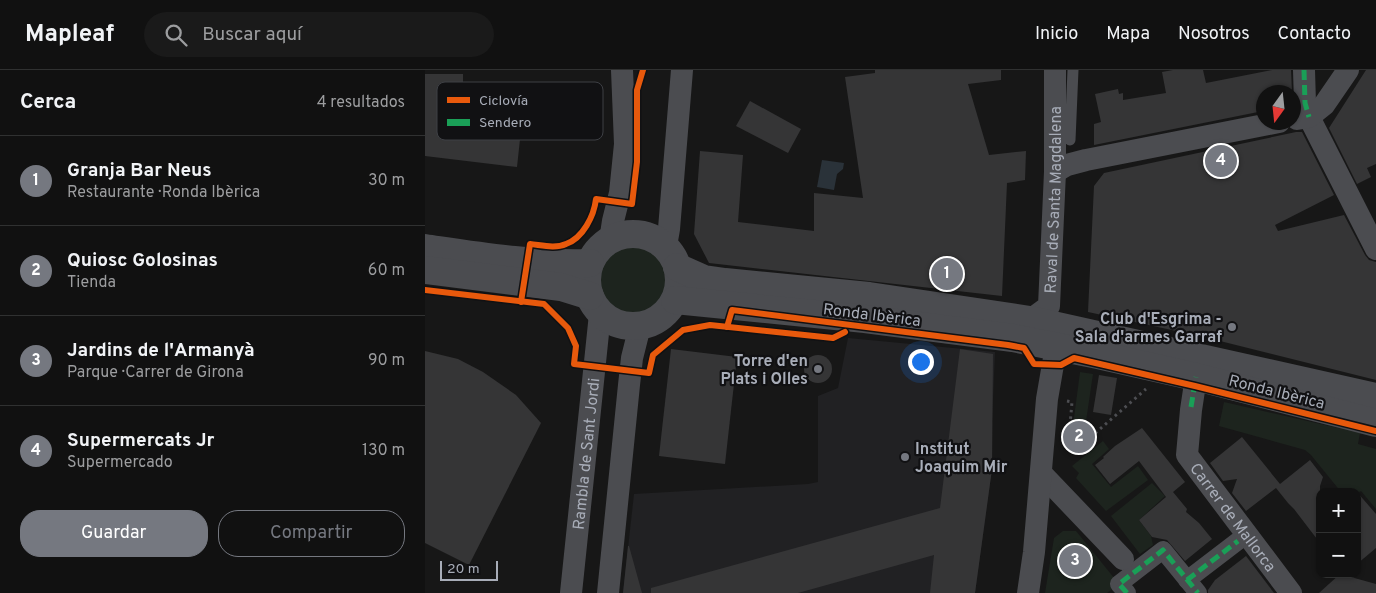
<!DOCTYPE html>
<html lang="es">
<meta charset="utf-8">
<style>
:root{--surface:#111;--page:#1a1a1a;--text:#f1f3f6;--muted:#9c9d9f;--line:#303131;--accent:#757880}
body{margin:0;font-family:Overpass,sans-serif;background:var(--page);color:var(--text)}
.controls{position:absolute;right:15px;bottom:15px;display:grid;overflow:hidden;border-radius:10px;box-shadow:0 1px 4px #0004}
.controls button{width:45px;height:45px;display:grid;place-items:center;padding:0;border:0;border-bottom:1px solid var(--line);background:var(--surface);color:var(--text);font:25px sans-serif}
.compass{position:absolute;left:831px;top:15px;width:45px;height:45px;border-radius:50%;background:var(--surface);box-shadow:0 1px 4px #0004;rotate:195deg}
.scale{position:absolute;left:15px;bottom:12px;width:58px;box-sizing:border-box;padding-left:5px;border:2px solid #a8adb8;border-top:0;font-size:14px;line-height:18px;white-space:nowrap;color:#a8adb8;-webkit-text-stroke:4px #111113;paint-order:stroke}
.you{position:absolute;left:495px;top:291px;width:18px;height:18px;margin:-12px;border:4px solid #fff;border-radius:50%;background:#1a73e8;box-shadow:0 0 0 8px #1a73e833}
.badge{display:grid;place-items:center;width:32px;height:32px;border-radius:50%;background:var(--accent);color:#fff;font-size:16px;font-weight:700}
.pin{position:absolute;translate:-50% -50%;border:2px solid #fff;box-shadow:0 1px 5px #0006}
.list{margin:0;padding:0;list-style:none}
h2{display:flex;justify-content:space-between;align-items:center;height:65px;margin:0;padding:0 20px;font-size:21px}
h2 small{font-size:16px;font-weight:400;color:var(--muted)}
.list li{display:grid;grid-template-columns:32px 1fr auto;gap:15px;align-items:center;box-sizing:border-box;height:90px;padding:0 20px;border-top:1px solid var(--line)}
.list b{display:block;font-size:19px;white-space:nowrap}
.list p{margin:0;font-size:16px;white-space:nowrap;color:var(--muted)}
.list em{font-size:16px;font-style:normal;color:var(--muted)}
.actions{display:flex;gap:10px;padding:15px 20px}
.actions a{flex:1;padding:11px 0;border:1px solid var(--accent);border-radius:20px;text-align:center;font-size:18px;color:var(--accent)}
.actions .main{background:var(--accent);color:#fff}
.icon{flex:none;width:28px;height:28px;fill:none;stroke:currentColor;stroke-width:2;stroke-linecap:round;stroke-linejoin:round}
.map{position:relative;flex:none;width:951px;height:523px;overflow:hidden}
header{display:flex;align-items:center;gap:30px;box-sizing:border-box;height:70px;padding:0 25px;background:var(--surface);border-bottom:1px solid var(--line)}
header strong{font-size:24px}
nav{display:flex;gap:28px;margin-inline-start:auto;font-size:18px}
.search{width:350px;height:45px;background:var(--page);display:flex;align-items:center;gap:12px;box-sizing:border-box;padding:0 18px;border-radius:28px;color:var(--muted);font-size:19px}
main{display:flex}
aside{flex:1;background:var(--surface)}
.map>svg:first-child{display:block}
.built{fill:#212123}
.green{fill:#1d241e}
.water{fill:#2a3239}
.building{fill:#353536}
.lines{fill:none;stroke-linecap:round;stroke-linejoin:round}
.path{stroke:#4d4e52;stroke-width:3;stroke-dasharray:2.5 4;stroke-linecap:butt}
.service{stroke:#4b4c50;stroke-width:11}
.pedestrian{stroke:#4b4c50;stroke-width:18}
.minor{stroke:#4b4c50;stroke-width:22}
.tertiary{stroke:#4b4c50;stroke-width:28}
.quiet{stroke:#1a9f57;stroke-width:5;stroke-dasharray:10 5;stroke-linecap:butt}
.cycleway-casing{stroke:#111113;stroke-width:9}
.cycleway{stroke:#e8590c;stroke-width:6}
.poi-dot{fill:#757880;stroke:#111113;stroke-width:2}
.labels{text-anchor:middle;stroke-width:4.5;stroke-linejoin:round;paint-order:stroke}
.street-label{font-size:16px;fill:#a8adb8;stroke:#111113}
.poi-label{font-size:16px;font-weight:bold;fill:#a8adb8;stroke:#111113;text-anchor:end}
.key{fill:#111113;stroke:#3e4045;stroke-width:1}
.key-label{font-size:14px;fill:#a8adb8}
</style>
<header>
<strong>Mapleaf</strong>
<div class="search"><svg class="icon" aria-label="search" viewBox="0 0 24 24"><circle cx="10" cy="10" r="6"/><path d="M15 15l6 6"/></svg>Buscar aquí</div>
<nav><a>Inicio</a><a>Mapa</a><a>Nosotros</a><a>Contacto</a></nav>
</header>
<main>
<aside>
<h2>Cerca<small>4 resultados</small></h2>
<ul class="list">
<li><span class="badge">1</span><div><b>Granja Bar Neus</b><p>Restaurante · Ronda Ibèrica</p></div><em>30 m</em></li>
<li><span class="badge">2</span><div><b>Quiosc Golosinas</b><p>Tienda</p></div><em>60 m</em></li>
<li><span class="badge">3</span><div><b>Jardins de l'Armanyà</b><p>Parque · Carrer de Girona</p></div><em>90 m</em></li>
<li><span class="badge">4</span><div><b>Supermercats Jr</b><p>Supermercado</p></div><em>130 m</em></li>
</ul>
<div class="actions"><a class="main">Guardar</a><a>Compartir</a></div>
</aside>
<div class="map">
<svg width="951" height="523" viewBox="0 0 951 523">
<rect width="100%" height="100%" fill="#171717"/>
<!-- built -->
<polygon class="built" points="423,268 570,282 566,375 567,399 550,523 198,523 209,424 383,414 393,412 393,326 413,318"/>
<!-- green -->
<g class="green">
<circle cx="208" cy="210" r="34"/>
<polygon points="655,302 668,304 659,365 647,363"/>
<polygon points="799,332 935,363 933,374 951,379 951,439 936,421 932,423 932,422 916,422 886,385 880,380 794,356"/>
<polygon points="678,371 684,379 667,394 686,417 713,396 723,410 681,441 651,408 654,403 647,396"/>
<polygon points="727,413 740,426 714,450 726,466 728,475 715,484 686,446"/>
<polygon points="638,461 651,461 694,514 682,523 620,523 629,468"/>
</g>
<!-- water -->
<polygon class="water" points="397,90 419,93 418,99 412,104 409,120 392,117"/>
<!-- building -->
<g class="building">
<polygon points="450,0 576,0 576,10 543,14 564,85 601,81 600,110 582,113 577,226 284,193 269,164 275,81 318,85 313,152 389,161 389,123 438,128 420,7 450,3"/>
<polygon points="748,0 778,0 781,13 847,0 866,0 867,22 838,22 838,41 669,75 669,54 676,52 670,24 693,19 694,24 698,23 698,30 741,23 737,2"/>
<polygon points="941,0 951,0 951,94 942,98 946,107 932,114 904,58"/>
<polygon points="0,4 38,4 38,16 101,14 92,97 0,86"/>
<polygon points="325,31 376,59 363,83 311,56"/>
<polygon points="871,62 877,62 909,125 850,155 853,161 919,145 940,185 944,190 951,192 951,310 791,270 791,266 756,262 663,242 669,116 679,103"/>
<polygon points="246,279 312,287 300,394 234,386"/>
<polygon points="535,279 568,284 567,399 550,523 505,523 509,485 373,523 226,523 226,518 515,438"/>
<polygon points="0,281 33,289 58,302 91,325 116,353 44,495 0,473"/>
<circle cx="393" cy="299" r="14"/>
<polygon points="674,305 692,308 686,345 668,342"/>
<polygon points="717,358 760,412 748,422 762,439 761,442 774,453 787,469 760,491 742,470 727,467 714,450 741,427 714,391 685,414 670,395 679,388 678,387 690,376"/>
<polygon points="817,367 855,414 885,390 898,407 895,416 895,473 869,439 863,433 851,418 821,441 807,423 812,409 798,411 785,393"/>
<polygon points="932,422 951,444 951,478 932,494"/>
<polygon points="203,476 204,476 217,523 198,523"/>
<polygon points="821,486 849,523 783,523 783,520 790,510"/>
<polygon points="915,504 951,514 951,523 894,523"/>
</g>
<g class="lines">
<!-- path -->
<polyline class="path" points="642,331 647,332 643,378 652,379 721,319"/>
<!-- service -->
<polyline class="service" points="645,70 648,0"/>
<!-- pedestrian -->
<g class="pedestrian">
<polyline points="762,510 813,471"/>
<polyline points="702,523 694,514 738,480 773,523"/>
</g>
<!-- minor -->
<g class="minor">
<polyline points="879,0 880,33 884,47 951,179"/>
<polyline points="872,49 884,47 899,35 923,0"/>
<polyline points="630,102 642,95 661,90 854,52"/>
<polyline points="185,171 188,151 195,123 200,74 197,0"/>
<polyline points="241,176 244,159 257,0"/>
<path id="s1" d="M605,250L624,236L630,102V0"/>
<path id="s2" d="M771,307L766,340L762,385L866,523"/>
<polyline points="616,403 698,489"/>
<path id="s3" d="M146,523L175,244"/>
<polyline points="183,523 204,315 207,288 215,256"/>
<polyline points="603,523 609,482 622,329 631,277"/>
</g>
<!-- tertiary -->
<g class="tertiary">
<circle cx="208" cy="210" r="46"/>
<path d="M0,178C55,186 110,195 165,193"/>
<polyline points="252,197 279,209 300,212 444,226 605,250 951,327"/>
<polyline points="0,200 136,217 165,226"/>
<polyline points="250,230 440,249 588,268 673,285 771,307 951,353"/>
</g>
<!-- quiet -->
<g class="quiet">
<polyline points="879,0 880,33 884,47"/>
<polyline points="766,337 771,307"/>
<polyline points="762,510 813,471"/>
<polyline points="702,523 694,514 738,480 773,523"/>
</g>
<!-- cycleway casing -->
<g class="cycleway-casing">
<g id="cycleway">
<polyline points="0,220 119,234 143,258 151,276 149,294 224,303 228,285 258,260 285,255 408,268 420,262"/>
<path d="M96,232L105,174C116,175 130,179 141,174C158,168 169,146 171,129L207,134L212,92V20L218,0"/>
<polyline points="302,257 307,240 583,275 599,278 609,294 636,295 649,288 770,316 951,361"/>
</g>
</g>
<!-- cycleway -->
<use href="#cycleway" class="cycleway"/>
</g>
<!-- markers -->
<g class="poi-dot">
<circle cx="807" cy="257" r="5"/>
<circle cx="393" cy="299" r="5"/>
<circle cx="480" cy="387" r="5"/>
</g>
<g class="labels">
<!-- street labels -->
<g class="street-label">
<text dy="6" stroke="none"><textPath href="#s1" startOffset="130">Raval de Santa Magdalena</textPath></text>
<text transform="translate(447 244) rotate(7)" y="6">Ronda Ibèrica</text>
<text transform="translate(852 321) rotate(14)" y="6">Ronda Ibèrica</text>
<text dy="6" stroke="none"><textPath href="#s3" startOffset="140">Rambla de Sant Jordi</textPath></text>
<text dy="6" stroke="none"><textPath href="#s2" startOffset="156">Carrer de Mallorca</textPath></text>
</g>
<!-- poi labels -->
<g class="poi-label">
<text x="797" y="254">Club d'Esgrima -<tspan x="797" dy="18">Sala d'armes Garraf</tspan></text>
<text x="383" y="296">Torre d'en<tspan x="383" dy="18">Plats i Olles</tspan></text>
<text x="490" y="384" text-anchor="start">Institut<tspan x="490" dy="18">Joaquim Mir</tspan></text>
</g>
</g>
<!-- legend -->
<rect x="12" y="12" width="166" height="58" rx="8" class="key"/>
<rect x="22" y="27" width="23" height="6" fill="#e8590c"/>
<rect x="22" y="49" width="23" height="7" fill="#1a9f57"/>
<g class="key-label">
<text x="54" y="35">Ciclovía</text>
<text x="54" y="57">Sendero</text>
</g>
</svg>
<div class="controls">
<button>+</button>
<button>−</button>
</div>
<svg class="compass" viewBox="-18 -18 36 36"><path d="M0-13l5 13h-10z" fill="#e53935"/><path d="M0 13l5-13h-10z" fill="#9c9d9f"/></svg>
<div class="scale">20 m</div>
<div class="you"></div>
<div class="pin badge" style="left:522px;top:204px">1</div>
<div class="pin badge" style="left:654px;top:367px">2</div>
<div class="pin badge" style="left:650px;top:491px">3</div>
<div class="pin badge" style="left:796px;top:91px">4</div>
</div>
</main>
